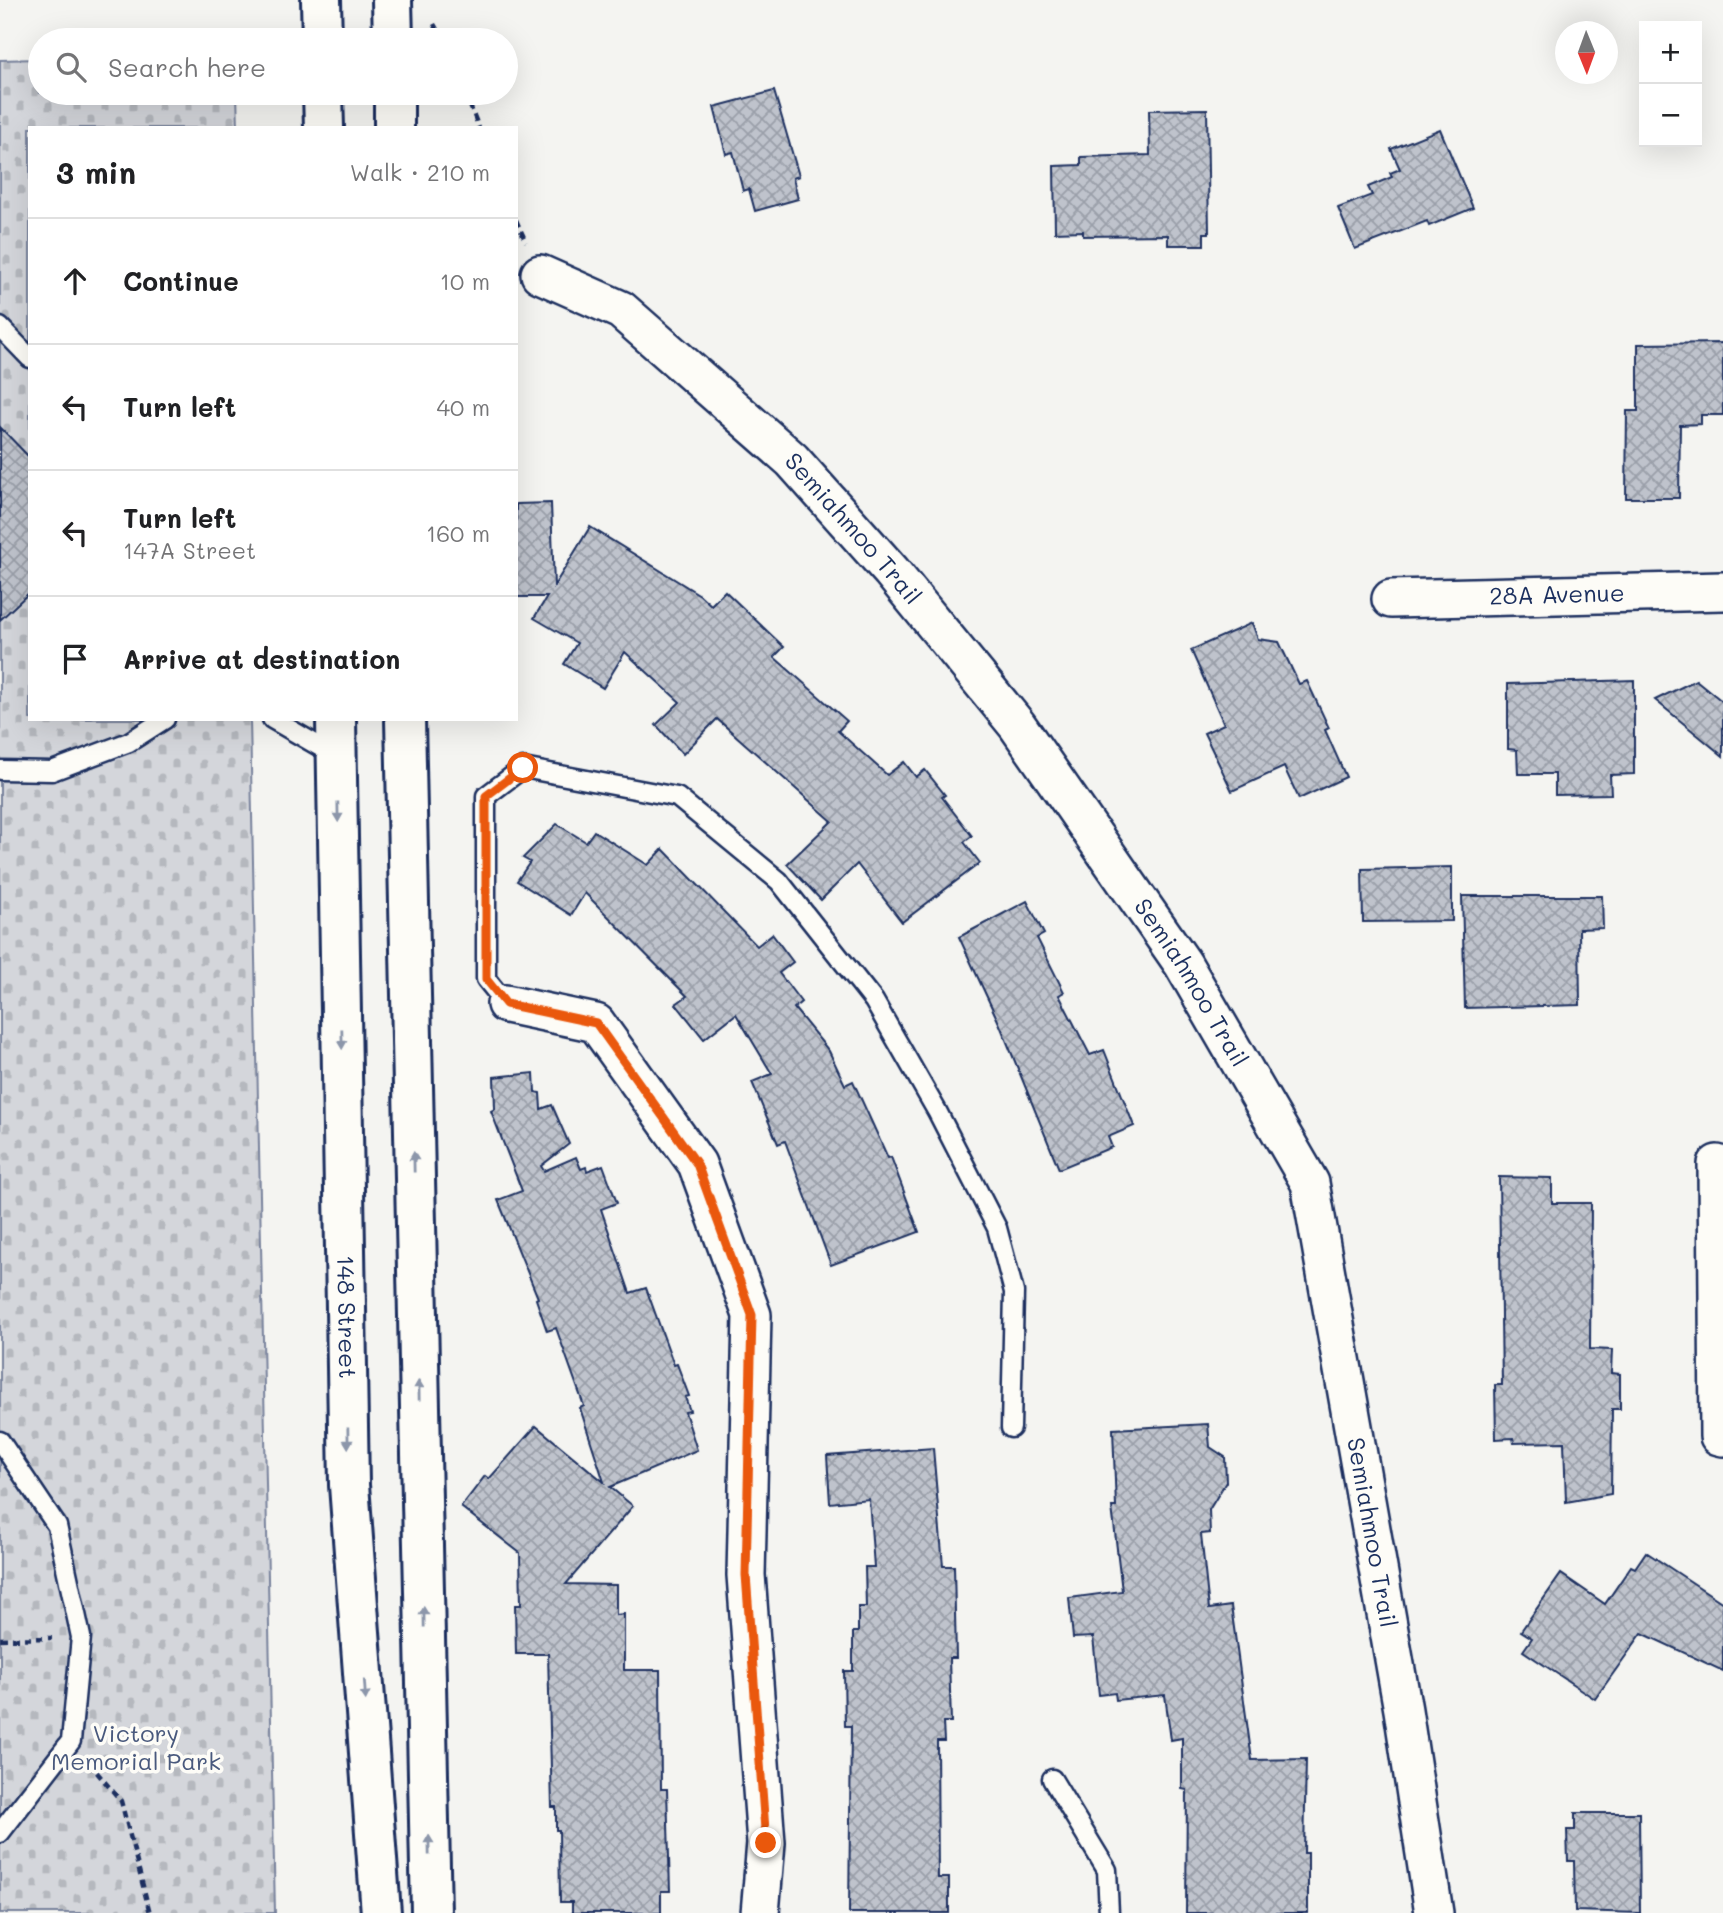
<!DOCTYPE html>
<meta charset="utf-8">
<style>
:root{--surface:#fff;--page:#f2f2f2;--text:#202124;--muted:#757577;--line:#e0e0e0}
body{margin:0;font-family:Mali,sans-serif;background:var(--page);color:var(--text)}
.controls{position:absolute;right:21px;top:21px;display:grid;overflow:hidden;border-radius:0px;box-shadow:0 7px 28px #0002}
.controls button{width:63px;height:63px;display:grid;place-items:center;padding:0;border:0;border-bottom:2px solid var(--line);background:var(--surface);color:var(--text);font:35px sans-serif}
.compass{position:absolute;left:1555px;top:21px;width:63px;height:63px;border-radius:50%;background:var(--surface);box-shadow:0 7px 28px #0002;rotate:179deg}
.stop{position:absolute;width:21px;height:21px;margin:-16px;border:5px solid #ea580c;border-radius:50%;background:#fff}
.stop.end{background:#ea580c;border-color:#fff;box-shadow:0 2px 7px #0008}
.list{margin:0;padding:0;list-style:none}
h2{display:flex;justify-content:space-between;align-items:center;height:91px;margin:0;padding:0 28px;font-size:30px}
h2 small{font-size:23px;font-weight:400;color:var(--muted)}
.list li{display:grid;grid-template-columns:46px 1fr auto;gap:21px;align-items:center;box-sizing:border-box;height:126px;padding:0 28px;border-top:2px solid var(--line)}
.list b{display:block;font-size:26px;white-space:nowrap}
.list p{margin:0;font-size:23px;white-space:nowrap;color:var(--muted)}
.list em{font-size:23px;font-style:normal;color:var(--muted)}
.icon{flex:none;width:38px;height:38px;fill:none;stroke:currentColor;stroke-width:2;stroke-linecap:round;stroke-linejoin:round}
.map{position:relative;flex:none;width:1723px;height:1913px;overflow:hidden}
.search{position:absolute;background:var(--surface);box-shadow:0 7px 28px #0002;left:28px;top:28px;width:490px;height:77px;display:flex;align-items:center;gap:18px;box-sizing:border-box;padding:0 24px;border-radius:38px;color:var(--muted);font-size:26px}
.panel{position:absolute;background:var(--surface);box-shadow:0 7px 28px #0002;left:28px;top:126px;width:490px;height:595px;border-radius:0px}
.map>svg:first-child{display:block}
.cemetery{fill:url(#cemetery-stones);stroke:#78829c;stroke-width:2}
.building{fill:url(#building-cross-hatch);stroke:#1b2f5e;stroke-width:2}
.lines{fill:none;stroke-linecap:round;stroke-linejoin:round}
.lane-casing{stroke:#1b2f5e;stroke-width:23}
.street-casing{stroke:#1b2f5e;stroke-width:42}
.secondary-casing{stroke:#1b2f5e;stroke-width:44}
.path{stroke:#1b2f5e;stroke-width:4.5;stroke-dasharray:7 5;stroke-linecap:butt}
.lane{stroke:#fdfcf7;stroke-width:18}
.street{stroke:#fdfcf7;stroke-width:37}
.secondary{stroke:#fdfcf7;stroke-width:38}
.oneway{fill:#8c96aa}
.route{stroke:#ea580c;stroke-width:9}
.labels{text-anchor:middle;stroke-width:7;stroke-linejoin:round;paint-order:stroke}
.street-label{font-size:24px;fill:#1b2f5e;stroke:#fdfcf7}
.park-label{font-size:24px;fill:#49597d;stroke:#fdfcf7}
</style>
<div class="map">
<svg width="1723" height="1913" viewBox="0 0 1723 1913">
<defs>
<pattern id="cemetery-stones" width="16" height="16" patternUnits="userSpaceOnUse" patternTransform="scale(1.75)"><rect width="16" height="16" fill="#d4d6db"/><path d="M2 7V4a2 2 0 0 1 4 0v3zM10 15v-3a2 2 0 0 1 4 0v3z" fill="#b5b8be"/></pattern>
<pattern id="building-cross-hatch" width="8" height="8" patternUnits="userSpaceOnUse" patternTransform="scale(1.75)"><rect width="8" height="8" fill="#bfc3cc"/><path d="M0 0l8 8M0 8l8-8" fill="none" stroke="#9a9fa9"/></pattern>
</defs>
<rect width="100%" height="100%" fill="#f4f4f1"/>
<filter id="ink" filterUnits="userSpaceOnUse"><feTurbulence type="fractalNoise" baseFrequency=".0143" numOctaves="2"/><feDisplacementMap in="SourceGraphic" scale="14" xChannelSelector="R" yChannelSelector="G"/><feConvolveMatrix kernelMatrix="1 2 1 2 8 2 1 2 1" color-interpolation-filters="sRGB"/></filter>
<g filter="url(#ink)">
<!-- cemetery -->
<polygon class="cemetery" points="40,59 40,93 237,93 238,128 30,128 30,719 250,719 275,1913 0,1913 0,60"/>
<!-- building -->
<g class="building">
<polygon points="774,91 799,176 793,178 798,199 755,211 749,189 743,191 733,152 726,154 714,107"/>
<polygon points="1207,109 1209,233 1204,233 1204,245 1168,245 1168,235 1083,236 1083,231 1055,232 1054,166 1081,165 1081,157 1150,155 1149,110"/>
<polygon points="1440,129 1473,208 1429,226 1427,221 1355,249 1338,208 1372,195 1368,187 1392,177 1390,173 1400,169 1391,149"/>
<polygon points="1723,343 1723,415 1701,415 1701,424 1680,425 1679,498 1626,498 1627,411 1638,411 1638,344"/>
<polygon points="0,427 30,458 30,592 0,620"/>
<polygon points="551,503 554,586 590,527 700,595 711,605 725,591 784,647 774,657 847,721 838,731 887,775 904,762 916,777 925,770 945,795 942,797 972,836 964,842 980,863 902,922 857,864 821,900 787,864 832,821 717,719 683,754 656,725 680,702 625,652 603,688 564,664 577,643 534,618 547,597 516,597 516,504"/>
<polygon points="1252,623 1258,639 1279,642 1299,684 1307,681 1329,728 1325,730 1346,777 1299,799 1284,767 1232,791 1204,733 1224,724 1191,650"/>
<polygon points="1634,680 1634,774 1610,775 1611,794 1555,795 1555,774 1518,774 1517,750 1508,749 1508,684"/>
<polygon points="1696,680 1723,702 1723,756 1655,700"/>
<polygon points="557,824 586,842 594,831 648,865 663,849 757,946 772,934 793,962 779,973 801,1002 794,1008 829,1051 845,1085 853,1081 888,1158 891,1157 919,1232 831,1265 785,1141 778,1144 752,1082 772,1074 736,1014 704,1039 676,1004 687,996 585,893 571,915 517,881 530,862 523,858"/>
<polygon points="1452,867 1452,921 1363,922 1362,869"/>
<polygon points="1462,896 1602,896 1603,928 1579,929 1580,1005 1465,1008"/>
<polygon points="1027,901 1044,934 1037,938 1064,992 1059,995 1090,1055 1104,1050 1134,1126 1108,1137 1112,1147 1059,1169 1000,1025 959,937"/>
<polygon points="534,1073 535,1092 540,1093 541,1109 552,1105 569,1144 541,1166 544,1171 576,1157 581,1169 586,1167 587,1171 603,1165 617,1203 601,1209 630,1293 646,1288 674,1365 677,1364 689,1396 685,1397 690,1411 685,1412 697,1450 610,1487 633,1506 566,1584 616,1585 616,1615 624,1614 624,1670 660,1670 661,1789 667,1789 670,1891 661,1891 661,1913 572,1913 572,1902 560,1902 559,1830 556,1830 556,1807 552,1807 548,1654 516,1654 515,1605 521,1605 520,1553 461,1507 485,1476 489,1479 536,1426 604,1482 580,1408 584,1406 556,1328 547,1331 536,1299 538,1298 498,1200 522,1191 491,1111 495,1109 494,1077"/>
<polygon points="1499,1177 1552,1178 1552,1203 1591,1203 1590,1349 1612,1350 1611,1373 1620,1374 1620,1409 1612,1409 1611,1494 1566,1502 1564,1442 1514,1443 1513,1438 1496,1439 1495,1385 1502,1385"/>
<polygon points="1208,1424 1210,1447 1225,1457 1226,1482 1209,1510 1210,1533 1201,1534 1209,1609 1231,1606 1252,1760 1306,1759 1304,1853 1308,1853 1308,1913 1186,1913 1187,1790 1182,1789 1182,1738 1171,1740 1165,1695 1116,1700 1115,1693 1099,1695 1093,1637 1073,1638 1069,1598 1122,1591 1112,1507 1116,1507 1113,1429"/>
<polygon points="933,1448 943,1566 954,1566 956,1658 949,1658 951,1722 943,1722 944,1741 937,1741 938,1878 949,1878 949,1913 849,1913 851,1726 845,1726 844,1671 853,1671 853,1632 858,1632 858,1607 866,1607 865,1567 874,1567 869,1499 830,1503 827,1456"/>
<polygon points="1646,1552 1723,1603 1723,1671 1642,1633 1595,1699 1523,1651 1532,1638 1521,1631 1561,1574 1605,1604 1631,1566 1635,1568"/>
<polygon points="1575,1813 1639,1813 1640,1913 1575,1911 1574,1861 1568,1861 1567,1830 1575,1830"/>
</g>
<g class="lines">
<!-- lane casing -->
<g class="lane-casing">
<g id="lane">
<polyline points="0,327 30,358"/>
<polyline points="272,719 336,756"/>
<polyline points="0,770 52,771 129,742 165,719"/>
<polyline points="506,1004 486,979 486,796 523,768 677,797 779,881 874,1001 937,1111 997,1228 1014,1292 1011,1428"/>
<polyline points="0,1441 57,1526 81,1637 71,1741 0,1833"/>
<polyline points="1052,1779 1107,1870 1109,1913"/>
</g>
</g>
<!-- street casing -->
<g class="street-casing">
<g id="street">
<path id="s1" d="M540,274L621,310L792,460L891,571L1017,725L1183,964L1310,1183L1403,1710L1434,1913"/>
<path id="s2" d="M1391,599L1723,591"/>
<polyline points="506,1004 596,1023 697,1164 752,1315 746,1575 766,1843 760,1913"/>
<polyline points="1717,1164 1719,1436 1723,1437"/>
</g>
</g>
<!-- secondary casing -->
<g class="secondary-casing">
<g id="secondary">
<polyline points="321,0 322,40"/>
<polyline points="392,0 393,40"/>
<polyline points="323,93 324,128"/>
<polyline points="394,93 394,128"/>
<path id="s3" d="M336,719L349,1485L381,1913"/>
<polyline points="405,719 431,1913"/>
</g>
</g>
<!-- path -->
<g class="path">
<polyline points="434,24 443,40"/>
<polyline points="465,93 479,128"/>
<polyline points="516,220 526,242"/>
<polyline points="0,1639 52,1638"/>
<polyline points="89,1763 121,1801 150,1913"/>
</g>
<!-- lane -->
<use href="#lane" class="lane"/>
<!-- street -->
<use href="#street" class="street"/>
<!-- secondary -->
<use href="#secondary" class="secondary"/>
</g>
<!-- one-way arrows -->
<defs><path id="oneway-solid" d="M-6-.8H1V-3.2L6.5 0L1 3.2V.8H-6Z" transform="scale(1.75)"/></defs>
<g class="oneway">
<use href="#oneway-solid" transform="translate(338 812) rotate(89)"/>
<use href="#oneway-solid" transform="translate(342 1039) rotate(89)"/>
<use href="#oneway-solid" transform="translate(414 1162) rotate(-91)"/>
<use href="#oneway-solid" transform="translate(419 1390) rotate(-91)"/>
<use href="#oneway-solid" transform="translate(348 1438) rotate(89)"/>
<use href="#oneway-solid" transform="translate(424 1617) rotate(-91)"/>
<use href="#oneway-solid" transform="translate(365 1690) rotate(86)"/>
<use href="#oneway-solid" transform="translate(429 1845) rotate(-91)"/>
</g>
</g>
<g class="lines" filter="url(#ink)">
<!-- route -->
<polyline class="route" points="523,768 486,796 486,979 506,1004 596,1023 697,1164 752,1315 746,1575 766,1843"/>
</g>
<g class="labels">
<!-- street labels -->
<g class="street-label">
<text dy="8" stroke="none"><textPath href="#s1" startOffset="408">Semiahmoo Trail</textPath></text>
<text dy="8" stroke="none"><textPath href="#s2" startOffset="166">28A Avenue</textPath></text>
<text dy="8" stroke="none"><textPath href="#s1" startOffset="975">Semiahmoo Trail</textPath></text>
<text dy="8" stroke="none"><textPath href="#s3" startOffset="598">148 Street</textPath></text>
<text dy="8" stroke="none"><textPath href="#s1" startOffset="1563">Semiahmoo Trail</textPath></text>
</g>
<!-- park labels -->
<g class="park-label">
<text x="136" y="1742">Victory<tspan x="136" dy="28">Memorial Park</tspan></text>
</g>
</g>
</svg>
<div class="controls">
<button>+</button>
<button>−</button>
</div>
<svg class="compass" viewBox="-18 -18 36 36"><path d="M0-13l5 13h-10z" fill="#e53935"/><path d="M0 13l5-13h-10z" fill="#757577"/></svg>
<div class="stop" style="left:523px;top:768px"></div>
<div class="stop end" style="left:766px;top:1843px"></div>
<div class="search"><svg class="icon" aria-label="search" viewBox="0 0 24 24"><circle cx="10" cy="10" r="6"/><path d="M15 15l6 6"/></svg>Search here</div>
<section class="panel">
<h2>3 min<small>Walk · 210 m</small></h2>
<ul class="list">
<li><svg class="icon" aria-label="ahead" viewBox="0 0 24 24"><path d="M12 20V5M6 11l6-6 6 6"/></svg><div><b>Continue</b></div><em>10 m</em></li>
<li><svg class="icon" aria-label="left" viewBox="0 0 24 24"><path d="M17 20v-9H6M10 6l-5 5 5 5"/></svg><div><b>Turn left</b></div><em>40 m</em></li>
<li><svg class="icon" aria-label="left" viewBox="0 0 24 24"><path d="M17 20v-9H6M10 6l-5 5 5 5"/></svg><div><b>Turn left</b><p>147A Street</p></div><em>160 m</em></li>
<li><svg class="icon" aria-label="arrive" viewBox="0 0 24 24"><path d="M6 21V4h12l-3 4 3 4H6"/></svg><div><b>Arrive at destination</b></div></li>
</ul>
</section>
</div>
